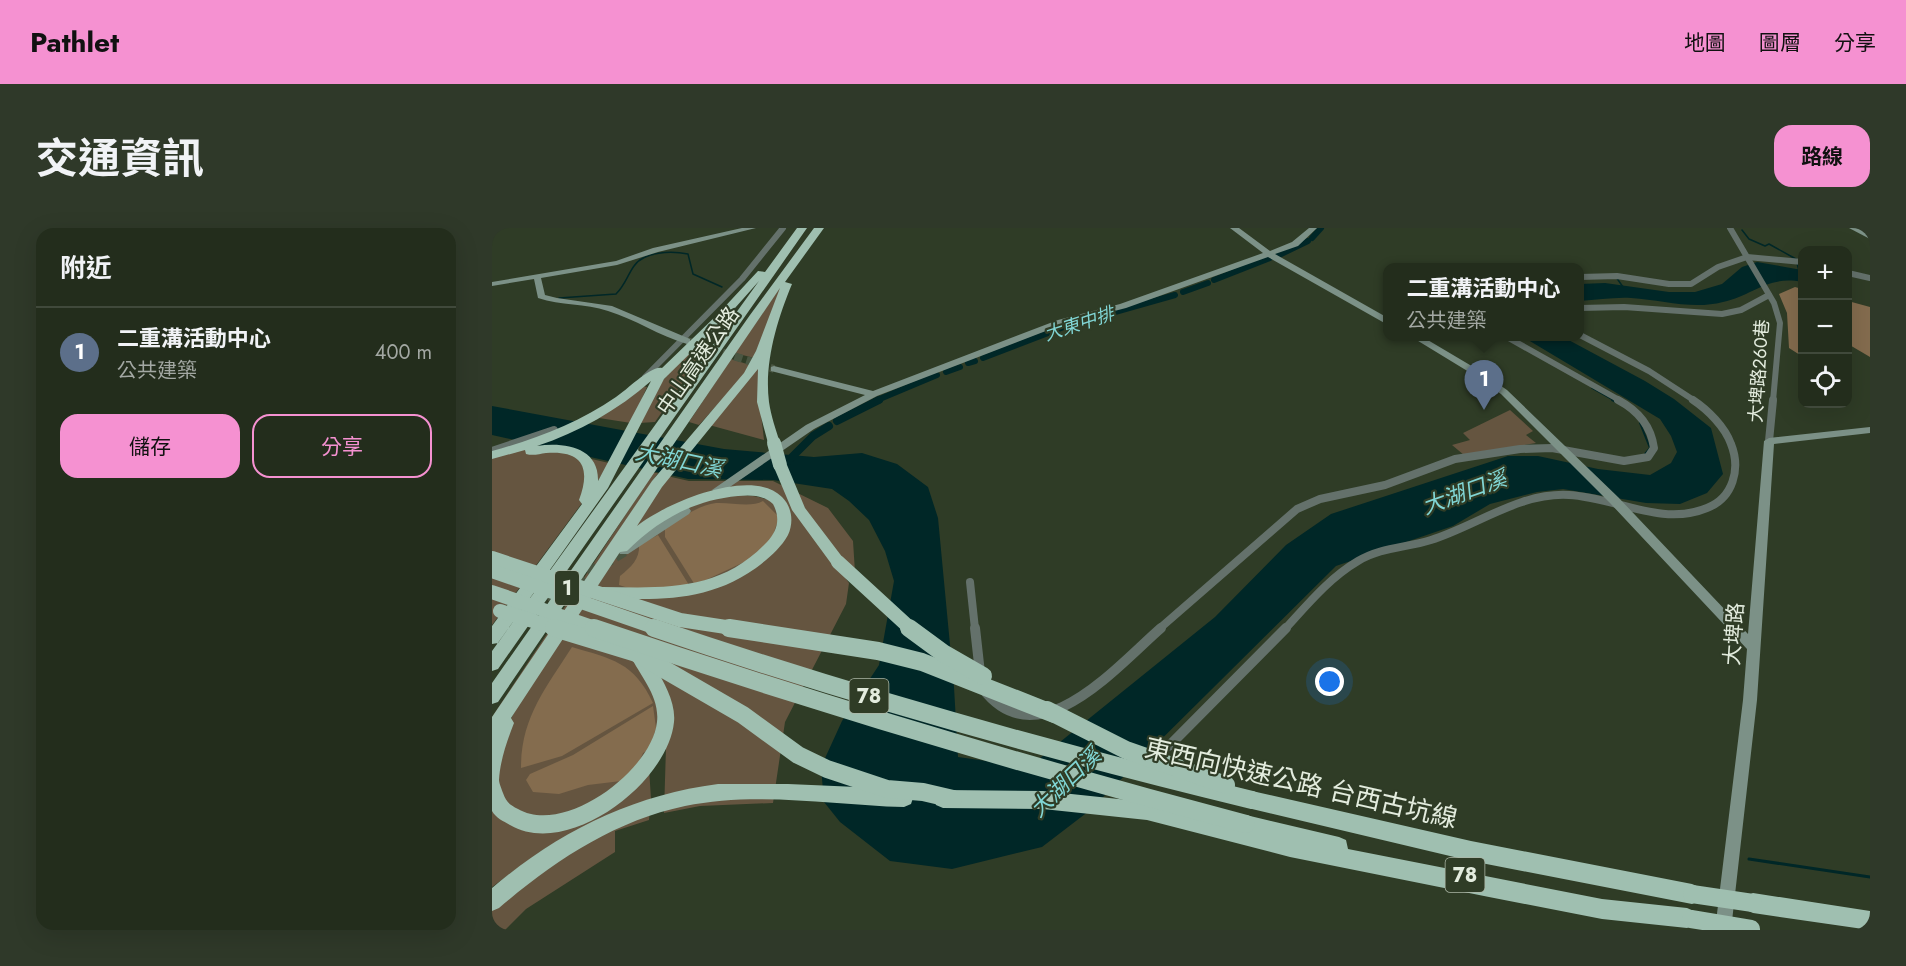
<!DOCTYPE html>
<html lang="zh-TW">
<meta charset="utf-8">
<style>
:root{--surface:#232d1c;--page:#2f3929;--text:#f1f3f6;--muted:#a3a8a3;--line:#40493b;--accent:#f591d1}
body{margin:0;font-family:Jost,"Noto Sans TC",sans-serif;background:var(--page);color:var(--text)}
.controls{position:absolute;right:18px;top:18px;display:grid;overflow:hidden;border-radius:12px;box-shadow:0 6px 24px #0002}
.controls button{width:54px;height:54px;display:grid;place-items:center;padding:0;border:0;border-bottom:2px solid var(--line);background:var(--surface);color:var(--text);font:30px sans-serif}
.you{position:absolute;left:838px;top:454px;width:21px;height:21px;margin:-15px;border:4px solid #fff;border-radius:50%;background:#1a73e8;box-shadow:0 0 0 9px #1a73e833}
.badge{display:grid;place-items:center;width:39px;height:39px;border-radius:50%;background:var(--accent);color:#fff;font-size:20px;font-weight:700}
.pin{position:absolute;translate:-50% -50px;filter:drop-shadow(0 2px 3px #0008)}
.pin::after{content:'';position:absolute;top:32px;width:21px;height:18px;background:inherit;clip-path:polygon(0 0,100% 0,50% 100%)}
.popup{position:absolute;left:891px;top:35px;width:201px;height:78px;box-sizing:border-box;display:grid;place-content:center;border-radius:12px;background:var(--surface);filter:drop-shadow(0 2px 4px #0005);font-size:20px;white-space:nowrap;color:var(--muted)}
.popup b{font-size:22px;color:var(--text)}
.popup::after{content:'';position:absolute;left:50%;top:100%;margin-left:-12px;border:12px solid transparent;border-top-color:var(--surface)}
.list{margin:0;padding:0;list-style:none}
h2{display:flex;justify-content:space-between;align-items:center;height:78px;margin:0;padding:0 24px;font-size:26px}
h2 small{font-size:20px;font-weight:400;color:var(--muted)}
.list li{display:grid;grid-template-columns:39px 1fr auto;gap:18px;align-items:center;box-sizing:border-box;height:90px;padding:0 24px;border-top:2px solid var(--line)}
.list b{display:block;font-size:22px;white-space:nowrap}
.list p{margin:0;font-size:20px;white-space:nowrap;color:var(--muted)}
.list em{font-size:20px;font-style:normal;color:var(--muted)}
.actions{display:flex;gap:12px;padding:18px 24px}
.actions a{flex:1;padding:14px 0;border:2px solid var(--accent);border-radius:18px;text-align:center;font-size:21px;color:var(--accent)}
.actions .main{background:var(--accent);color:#111}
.icon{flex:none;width:33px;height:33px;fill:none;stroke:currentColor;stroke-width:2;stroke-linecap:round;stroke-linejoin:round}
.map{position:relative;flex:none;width:1378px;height:702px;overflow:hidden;border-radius:18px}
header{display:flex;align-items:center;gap:36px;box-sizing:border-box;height:84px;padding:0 30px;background:var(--accent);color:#111}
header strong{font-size:28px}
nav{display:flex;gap:33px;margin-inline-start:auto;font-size:21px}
.intro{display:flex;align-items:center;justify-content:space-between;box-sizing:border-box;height:144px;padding:0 36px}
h1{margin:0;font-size:42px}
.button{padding:15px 27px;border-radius:18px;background:var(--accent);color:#111;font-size:21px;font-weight:700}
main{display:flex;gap:36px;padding:0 36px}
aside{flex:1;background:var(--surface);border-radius:18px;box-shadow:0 6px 24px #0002}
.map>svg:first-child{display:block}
.green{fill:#655540}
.forest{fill:#846c4e}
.water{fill:#002727}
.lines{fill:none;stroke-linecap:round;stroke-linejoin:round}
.stream-far2{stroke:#002727;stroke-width:1.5}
.stream-far1{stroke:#002727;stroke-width:2}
.stream{stroke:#002727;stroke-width:3}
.canal-far1{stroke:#002727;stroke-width:6}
.canal{stroke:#002727;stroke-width:8}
.secondary-tunnel-far1{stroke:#4a5642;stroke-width:8;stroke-dasharray:8 4.5;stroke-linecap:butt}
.secondary-tunnel{stroke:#4a5642;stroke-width:11;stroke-dasharray:11 5;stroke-linecap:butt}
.street-far2{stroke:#64716b;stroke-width:6}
.street-far1{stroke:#64716b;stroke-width:8}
.street{stroke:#64716b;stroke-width:10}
.secondary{fill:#7c9187;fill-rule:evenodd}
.highway{fill:#9fbfb0;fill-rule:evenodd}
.highway-bridge-far1{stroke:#9fbfb0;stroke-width:14}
.highway-bridge{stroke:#9fbfb0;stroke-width:18}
.labels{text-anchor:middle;stroke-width:4.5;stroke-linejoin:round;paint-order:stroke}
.far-water-label{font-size:18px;font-style:italic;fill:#81d6d5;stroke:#2f3c26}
.far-street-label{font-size:18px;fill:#e3ecde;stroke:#2f3c26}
.shield{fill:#2f3c26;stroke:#adb7a7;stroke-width:1.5}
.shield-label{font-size:20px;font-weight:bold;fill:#e3ecde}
.street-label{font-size:21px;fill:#e3ecde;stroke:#2f3c26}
.water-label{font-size:22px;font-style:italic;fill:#81d6d5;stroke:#2f3c26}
.near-street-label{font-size:26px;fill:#e3ecde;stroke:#2f3c26}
</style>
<header>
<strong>Pathlet</strong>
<nav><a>地圖</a><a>圖層</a><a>分享</a></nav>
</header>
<div class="intro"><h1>交通資訊</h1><a class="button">路線</a></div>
<main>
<aside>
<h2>附近<small></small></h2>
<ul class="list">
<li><span class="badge" style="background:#5c6f8a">1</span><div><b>二重溝活動中心</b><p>公共建築</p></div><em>400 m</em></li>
</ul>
<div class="actions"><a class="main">儲存</a><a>分享</a></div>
</aside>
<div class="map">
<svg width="1378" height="702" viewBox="0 0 1378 702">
<rect width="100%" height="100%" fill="#2f3c26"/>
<!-- green -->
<g class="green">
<polygon points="294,51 262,130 243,125"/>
<polygon points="202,117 214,121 163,194 147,195 165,159"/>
<polygon points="239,131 258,137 252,147 207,197 197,194"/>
<polygon points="265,139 268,140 267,168 272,212 217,197"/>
<polygon points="151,158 155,159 139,195 107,190"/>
<polygon points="1018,182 1041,203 1034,207 1044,215 972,227 960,217 978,212 971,205"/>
<polygon points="43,218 117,235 104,256 0,397 0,229"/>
<polygon points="161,245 166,245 55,409 0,497 0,489"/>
<path d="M175,248L197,253H281L336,280L361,313L363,344L350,332L311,281L304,283L357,355L354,376L293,494L281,575L208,578L172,585L174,519L156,524L159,571L157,592L123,603V624L34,681L13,702H0V672L53,631L97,608L96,597L52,621L0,659V576C28,607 47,601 84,595L87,581C42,598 0,593 6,533C10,496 34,465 52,435C93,368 129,301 207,274C228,267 251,264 274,271L279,265C245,249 201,267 171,284C161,290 150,300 139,303L137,300Z"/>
</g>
<!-- forest -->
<g class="forest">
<polygon points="1303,59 1310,61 1310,126 1308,127 1297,120 1295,85 1287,66"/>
<polygon points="1356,73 1378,79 1378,129 1356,116"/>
<path d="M271,273L287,289L280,310L263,329L203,357L173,309V301C188,291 206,277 224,275C238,274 259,280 271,273Z"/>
<path d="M166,307L197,357C173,362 151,366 127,357L128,348C139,339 148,331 147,317Z"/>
<path d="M80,419C120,431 142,434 161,475L70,528L29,540C29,489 54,460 80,419Z"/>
<polygon points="161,478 164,500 158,520 151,525 146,536 129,553 96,557 67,566 41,564 34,552 38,546 81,527"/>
</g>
<!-- water -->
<g class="water">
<path d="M1265,34L1310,42V54C1276,47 1262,67 1231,74C1201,82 1170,72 1139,70C1123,69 1105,72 1088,73V56L1113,55L1177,64H1203L1230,56L1250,39Z"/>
<polygon points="1031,109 1071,109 1153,153 1182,171 1219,200 1231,246 1215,265 1188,276 1154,275 1071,261 1045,264 998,276 961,298 844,338 597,583 550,619 460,641 398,633 348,594 332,574 329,539 350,493 387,437 402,353 393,323 377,292 357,273 340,261 281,252 196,251 0,207 0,178 232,221 322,229 370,225 405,236 436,259 446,290 462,459 466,529 537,539 723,389 794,317 839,286 1016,228 1046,228 1106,241 1158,247 1179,235 1185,224 1179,208 1168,191"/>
</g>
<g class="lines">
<!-- stream-far2 -->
<g class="stream-far2">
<polyline points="1250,2 1257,11 1273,18 1277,16 1304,31 1307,43"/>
<polyline points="1124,49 1131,59"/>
<path d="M67,70L124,66C133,57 135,48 142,38C152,23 180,23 196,26L201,46L230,59"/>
<polyline points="1100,160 1123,173"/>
</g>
<!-- stream-far1 -->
<g class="stream-far1">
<polyline points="1120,172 1124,174"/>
<polyline points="1148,195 1158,220 1153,226"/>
</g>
<!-- stream -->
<polyline class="stream" points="1257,631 1378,649"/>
<!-- canal-far1 -->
<g class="canal-far1">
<polyline points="820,10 829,0"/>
<polyline points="785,28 816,13"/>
<polyline points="722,52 778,30"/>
<polyline points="691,64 716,55"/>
<polyline points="491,130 577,97 683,67"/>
<polyline points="476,135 483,133"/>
<polyline points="454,144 468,139"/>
<polyline points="383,173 445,147"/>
</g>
<!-- canal -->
<g class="canal">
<polyline points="345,193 387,172"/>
<polyline points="294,235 321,208 337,198"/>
</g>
<!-- secondary-tunnel-far1 -->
<polyline class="secondary-tunnel-far1" points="195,113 282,141"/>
<!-- secondary-tunnel -->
<polyline class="secondary-tunnel" points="42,380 132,323"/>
<!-- street-far2 -->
<g class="street-far2">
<polyline points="1238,0 1282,75 1288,95 1281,173"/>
<polyline points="1356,45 1378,50"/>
<polyline points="1088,49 1125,48 1177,56 1199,56 1226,39 1255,29 1310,34"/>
<polyline points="1088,80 1132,79 1230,86 1249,82 1277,67"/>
<polyline points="1088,107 1157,143 1203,173"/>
<polyline points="1013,108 1129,173"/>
<polyline points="153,149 250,51 291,0"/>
</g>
<!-- street-far1 -->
<g class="street-far1">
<polyline points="1277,213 1281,172"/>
<polyline points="0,223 62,202"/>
<polyline points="478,354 483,401"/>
<path d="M667,401L805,281L828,271L893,257L963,231L1028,221L1060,220L1132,233L1156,229L1162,220C1159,198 1145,182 1126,172"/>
<path d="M793,401C815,377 837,350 866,333C889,319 914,320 939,312C984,298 1028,264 1077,267C1122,269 1169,299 1215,280C1241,270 1249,241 1239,216C1233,199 1216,182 1201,172"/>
</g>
<!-- street -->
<g class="street">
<polyline points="483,400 488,445"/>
<path d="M491,461C546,532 624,439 669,400"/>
<polyline points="677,518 794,400"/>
</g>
<!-- secondary -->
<g class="secondary">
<path d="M250,0H264L166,24L125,37L49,50L53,67L65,70L120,78L198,111V115L195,116C167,108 143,91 116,83C93,75 69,78 46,70L42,51L0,58V54L124,33L161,20Z"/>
<polygon points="738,0 747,0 778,23 800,14 817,0 825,0 806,18 783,26 896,90 896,97 776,29 634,80 572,96 385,168 322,201 229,265 225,266 220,262 314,197 373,167 279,143 279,139 282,138 381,163 566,92 628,76 771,25"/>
<polygon points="1357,0 1366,0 1378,6 1378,11"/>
<polygon points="918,108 929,108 983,140 1015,162 1126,269 1256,406 1272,213 1277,210 1378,199 1378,205 1282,216 1265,472 1239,702 1223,702 1251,472 1255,421 1118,275 1009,166 977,144"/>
<polygon points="193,279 197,280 199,283 197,286 136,326 128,326 126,323 128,320"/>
</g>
<!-- highway -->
<g class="highway">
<path d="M305,0H315L6,441L0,443V423L267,53L235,89L172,151L116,260L6,415L0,416V398L90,276L87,272C99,240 91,222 54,225C47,226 41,228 34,226L33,222L0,231V223C44,211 86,195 124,169C135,162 159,137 170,140L227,85L266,43L273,44ZM159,153L106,253C107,219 72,214 45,218C87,204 126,182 159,153Z"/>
<path d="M322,0H332L293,54L300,56C285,92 272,135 277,174C279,188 284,202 288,215L282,219L276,215L265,174L266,141L170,259L145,298C172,276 259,238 290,269C300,279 302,294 296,307C289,320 276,331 264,340C214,375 168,371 110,371L105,369L102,365L105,361L110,359C172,360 228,364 275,314C285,303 289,291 281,276C271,267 259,267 246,268C202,272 166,292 135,323L128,324L19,490L22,495C15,513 8,533 7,552C7,555 10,562 11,565C14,574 18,577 26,581C73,608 160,542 165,494C168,468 148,448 138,427L140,422C153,418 157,429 163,439C172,454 184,475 182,494C176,555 76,631 18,597C11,593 4,590 0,583V489L160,253L252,145L264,123L288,60L6,474L0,476V455L258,87Z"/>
<polygon points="288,233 295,237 313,280 351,330 353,334 351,338 341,338 300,282 281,237"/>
<path d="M226,556H296L412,561L419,564L421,570L419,576L412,579C340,577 264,563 193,578C122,593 62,633 7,680L0,683V660C66,604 140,567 226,556Z"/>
<polygon points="451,562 551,563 655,574 744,596 747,589 754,587 847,609 854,612 856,621 1110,671 1195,680 1202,683 1205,690 1202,697 1195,700 1110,691 997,669 798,629 655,592 551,581 451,580 444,577 442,571 444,565"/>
<polygon points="760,563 979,613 1200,656 1207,659 1210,666 1207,673 1200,676 979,633 760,581 753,578 751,572 753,566"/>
<polygon points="1261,665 1378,683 1378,702 1261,685 1254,682 1251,675 1254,668"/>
</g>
<!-- highway-bridge-far1 -->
<g class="highway-bridge-far1">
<polyline points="282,215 288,237"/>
<polyline points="0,330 188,392 247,401"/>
<polyline points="346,334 419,401"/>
<polyline points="0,343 167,401"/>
<polyline points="0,364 106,401"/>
<polyline points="8,383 67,401"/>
</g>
<!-- highway-bridge -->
<g class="highway-bridge">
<polyline points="62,400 144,425 251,487 306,527 335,541 395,561 431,564 461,571"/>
<path d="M102,400C317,473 534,538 754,596"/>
<path d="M162,400C359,467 558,523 760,572"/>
<polyline points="237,400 386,423 430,434 562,486"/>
<polyline points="417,400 451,425 491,448"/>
<polyline points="555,482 634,522 734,557"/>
<polyline points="1200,666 1261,675"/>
<polyline points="1199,691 1259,701"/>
</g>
</g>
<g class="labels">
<!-- far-water labels -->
<g class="far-water-label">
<text transform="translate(587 96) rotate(-18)" y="6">大東中排</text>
</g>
<!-- far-street labels -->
<g class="far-street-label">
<text transform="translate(1267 143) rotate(-86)" y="6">大埤路260巷</text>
</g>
<!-- shield labels -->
<g class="shield">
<rect x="63" y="343" width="24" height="34" rx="4.5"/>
<rect x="357.5" y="451" width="39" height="34" rx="4.5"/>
<rect x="953.5" y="630" width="39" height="34" rx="4.5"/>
</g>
<g class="shield-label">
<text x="75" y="367">1</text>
<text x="377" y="475">78</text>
<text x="973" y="654">78</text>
</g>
<!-- street labels -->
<g class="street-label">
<text transform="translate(206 133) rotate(-55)" y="7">中山高速公路</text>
<text transform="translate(1242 406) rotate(-86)" y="7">大埤路</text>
</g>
<!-- water labels -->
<g class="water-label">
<text transform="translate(187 232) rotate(12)" y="8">大湖口溪</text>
<text transform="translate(972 264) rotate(-20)" y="8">大湖口溪</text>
<text transform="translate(573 554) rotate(-44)" y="8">大湖口溪</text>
</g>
<!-- near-street labels -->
<g class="near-street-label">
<text transform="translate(809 555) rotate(13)" y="9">東西向快速公路 台西古坑線</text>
</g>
</g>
</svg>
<div class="controls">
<button>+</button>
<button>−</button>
<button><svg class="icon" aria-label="locate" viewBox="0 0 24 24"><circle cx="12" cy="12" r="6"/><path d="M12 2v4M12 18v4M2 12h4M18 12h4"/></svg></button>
</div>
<div class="you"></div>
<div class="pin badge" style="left:992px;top:182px;background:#5c6f8a">1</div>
<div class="popup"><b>二重溝活動中心</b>公共建築</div>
</div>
</main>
